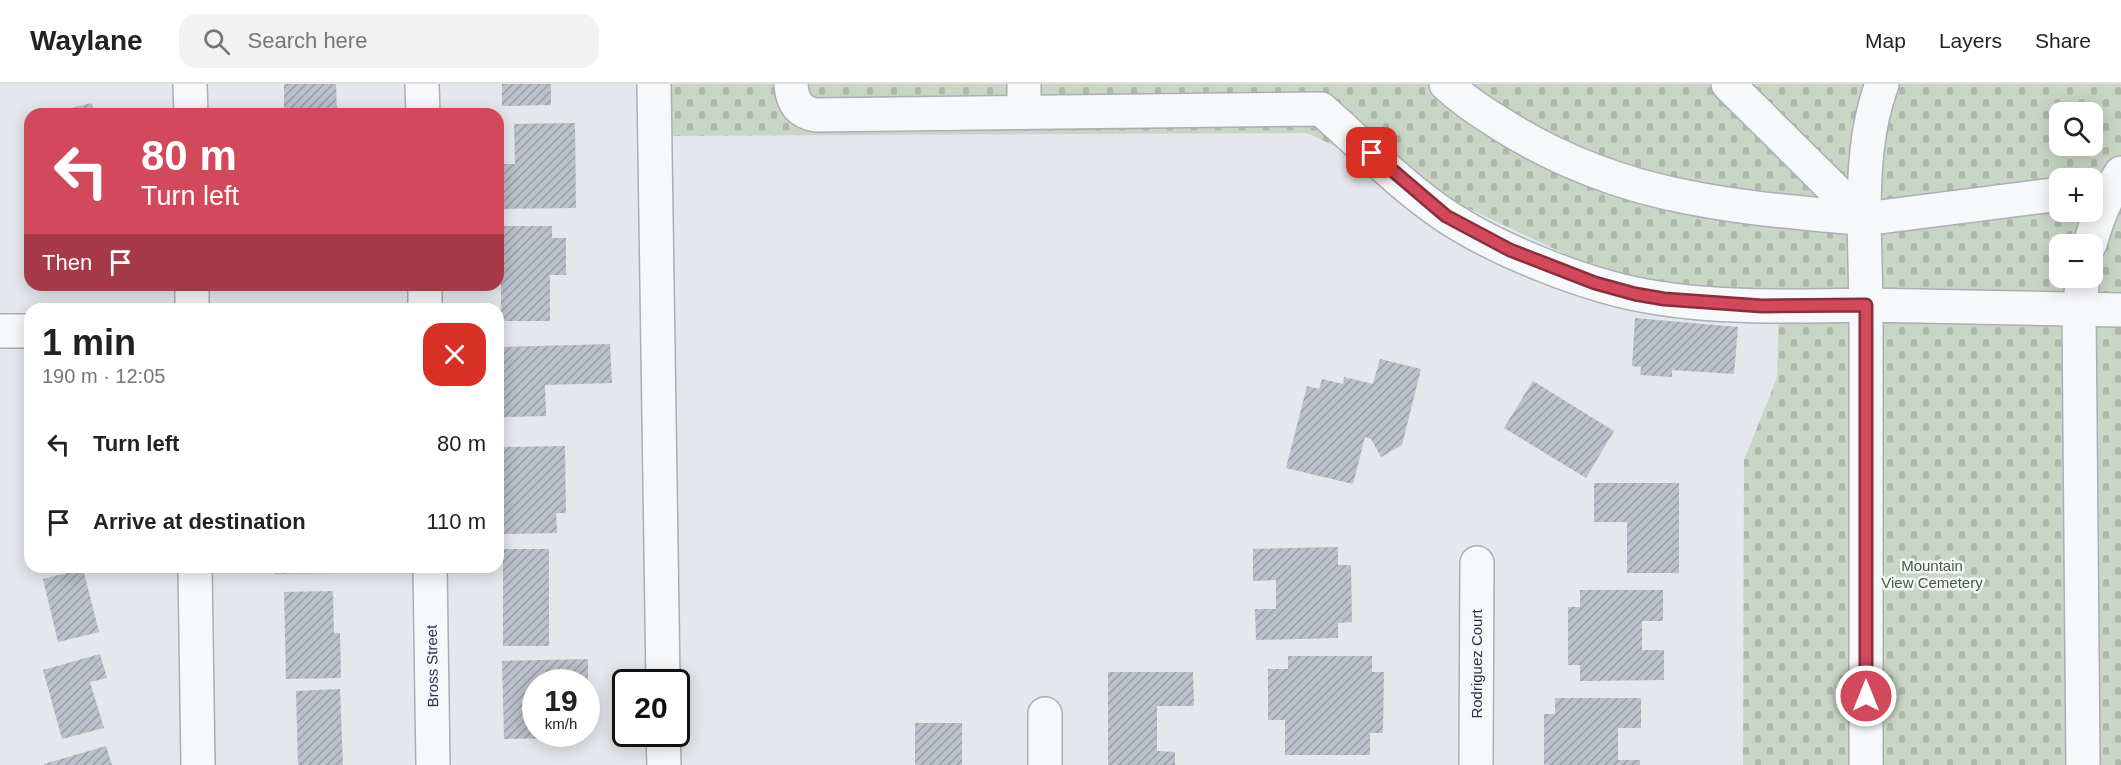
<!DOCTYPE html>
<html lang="en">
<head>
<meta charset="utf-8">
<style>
  body { margin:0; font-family:Arial,sans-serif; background:#f2f2f2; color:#222; height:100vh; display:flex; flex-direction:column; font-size:22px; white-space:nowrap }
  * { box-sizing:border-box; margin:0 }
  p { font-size:20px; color:#767676 }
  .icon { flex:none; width:33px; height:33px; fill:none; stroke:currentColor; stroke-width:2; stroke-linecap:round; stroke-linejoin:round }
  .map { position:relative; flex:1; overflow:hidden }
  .details { position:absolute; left:24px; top:219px; width:480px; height:270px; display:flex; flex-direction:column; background:#fff; border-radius:18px; box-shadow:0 3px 15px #0003 }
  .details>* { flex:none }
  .guide { position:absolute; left:24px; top:24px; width:480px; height:183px; border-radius:18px; box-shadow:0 3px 15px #0003; background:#d1495b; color:#fff; overflow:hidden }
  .controls { position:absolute; left:2049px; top:18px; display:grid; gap:12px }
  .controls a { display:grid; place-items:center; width:54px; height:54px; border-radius:12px; background:#fff; box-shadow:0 3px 15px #0003; font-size:30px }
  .speed { position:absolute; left:522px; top:585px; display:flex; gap:12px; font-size:30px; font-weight:700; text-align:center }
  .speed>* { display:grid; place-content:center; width:78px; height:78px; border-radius:50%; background:#fff; box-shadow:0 3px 15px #0003; line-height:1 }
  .speed small { font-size:15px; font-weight:400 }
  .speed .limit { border:3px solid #111; border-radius:9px; background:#fff; color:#111 }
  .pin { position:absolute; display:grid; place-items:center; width:51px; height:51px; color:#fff; margin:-26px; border-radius:12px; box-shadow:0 3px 9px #0006 }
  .me { position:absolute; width:66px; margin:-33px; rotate:0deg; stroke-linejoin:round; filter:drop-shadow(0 0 4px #0008) }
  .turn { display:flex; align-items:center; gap:21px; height:126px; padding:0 18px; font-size:27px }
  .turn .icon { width:78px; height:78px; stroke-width:2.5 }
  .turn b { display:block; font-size:42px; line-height:51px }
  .then { display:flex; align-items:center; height:57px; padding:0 18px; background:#0003; gap:12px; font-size:22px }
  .round { display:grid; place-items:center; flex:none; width:63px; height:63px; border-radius:18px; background:#f2f2f2 }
  .head { display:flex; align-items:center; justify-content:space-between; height:102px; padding:0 18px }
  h1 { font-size:36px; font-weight:700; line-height:45px }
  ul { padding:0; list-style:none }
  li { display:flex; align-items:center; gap:18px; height:78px; padding:0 18px }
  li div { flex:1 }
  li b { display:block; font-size:22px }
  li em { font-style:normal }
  header { display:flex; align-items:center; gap:36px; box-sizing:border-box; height:84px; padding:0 30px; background:#fff; border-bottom:2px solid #e0e0e0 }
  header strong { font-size:28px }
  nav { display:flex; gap:33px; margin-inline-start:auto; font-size:21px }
  .search { width:420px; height:54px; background:#f2f2f2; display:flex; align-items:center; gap:15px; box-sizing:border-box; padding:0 21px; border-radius:18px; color:#767676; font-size:22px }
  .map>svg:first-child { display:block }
  .cemetery { fill:url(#cemetery-stones); fill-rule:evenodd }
  .building { fill:url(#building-hatch) }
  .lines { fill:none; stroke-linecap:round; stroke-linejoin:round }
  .minor-casing { stroke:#a9aeb7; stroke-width:36 }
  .minor { stroke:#f7f8fa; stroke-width:33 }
  .route-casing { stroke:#882f3b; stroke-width:15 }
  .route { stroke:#d1495b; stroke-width:10 }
  .labels { text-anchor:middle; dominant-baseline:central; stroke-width:5; stroke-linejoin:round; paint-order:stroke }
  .park-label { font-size:15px; fill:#3f6138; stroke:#f4f6f9 }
  .street-label { font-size:15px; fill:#2b3445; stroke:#f4f6f9 }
</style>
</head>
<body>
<header>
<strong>Waylane</strong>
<div class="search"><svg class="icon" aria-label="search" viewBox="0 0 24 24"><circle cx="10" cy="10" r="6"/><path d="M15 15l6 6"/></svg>Search here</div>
<nav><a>Map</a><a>Layers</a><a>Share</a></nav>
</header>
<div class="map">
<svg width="2121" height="681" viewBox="0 0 2121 681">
  <defs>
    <pattern id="cemetery-stones" width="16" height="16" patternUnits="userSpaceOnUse" patternTransform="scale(1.5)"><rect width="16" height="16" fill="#c9d6c5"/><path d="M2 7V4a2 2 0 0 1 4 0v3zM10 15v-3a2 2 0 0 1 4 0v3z" fill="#adb8ab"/></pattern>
    <pattern id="building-hatch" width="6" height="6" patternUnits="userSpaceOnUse" patternTransform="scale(1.5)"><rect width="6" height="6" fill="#bbc0ca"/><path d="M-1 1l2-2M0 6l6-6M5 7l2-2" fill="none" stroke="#989da6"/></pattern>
  </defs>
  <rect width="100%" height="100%" fill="#e4e7ec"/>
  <path class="cemetery" d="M667 0H2121V681H1743L1744 376 1777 294 1779 214 1623 197 1307 49 667 52ZM2060 28H2092V62H2060ZM2060 94H2092V128H2060ZM2060 160H2092V194H2060Z"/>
  <g class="building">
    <polygon points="284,0 336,0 337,30 284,30"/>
    <polygon points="502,0 551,0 551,21 502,22"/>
    <polygon points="92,19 94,30 50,30 50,29"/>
    <polygon points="575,39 576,124 498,125 498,80 515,80 514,40"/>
    <polygon points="501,142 552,142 552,154 566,154 566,191 550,191 550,237 501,237"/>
    <polygon points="1635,234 1738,243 1734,290 1672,286 1672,293 1640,291 1641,283 1632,282"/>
    <polygon points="610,260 612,299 545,301 546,332 503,333 501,263"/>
    <polygon points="1380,275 1421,285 1402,361 1381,373 1371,355 1365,353 1353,400 1286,384 1307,302 1319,305 1322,295 1343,300 1344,293 1373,300"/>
    <polygon points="1533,297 1614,347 1586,394 1504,344"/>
    <polygon points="565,362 566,429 556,429 557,449 502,450 501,363"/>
    <polygon points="1594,399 1679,399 1679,489 1627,489 1627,438 1594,438"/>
    <polygon points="1338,463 1338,481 1351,481 1352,538 1338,539 1338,554 1256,556 1255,525 1276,525 1276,496 1253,497 1253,465"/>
    <rect x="503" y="465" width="46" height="97"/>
    <polygon points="275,483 337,483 337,489 275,490"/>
    <polygon points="83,485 99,548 58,558 43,495"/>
    <polygon points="1580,506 1663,506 1663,537 1642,537 1642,566 1664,566 1664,596 1580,597 1580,581 1568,581 1568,523 1580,523"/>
    <polygon points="333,507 334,549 340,549 341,594 286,595 284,508"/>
    <polygon points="100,570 107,594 90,598 104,644 62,655 43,586"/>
    <polygon points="1288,572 1372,572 1372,588 1384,588 1383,649 1370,649 1370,671 1285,671 1285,636 1268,636 1268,585 1288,585"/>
    <polygon points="588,575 588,598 536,598 536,650 554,650 554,654 504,655 502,577"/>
    <polygon points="1108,588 1193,588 1194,622 1157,622 1157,667 1175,668 1175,681 1108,681"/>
    <polygon points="340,605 343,681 298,681 296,607"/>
    <polygon points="1555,614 1641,614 1641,644 1618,644 1618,676 1640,676 1640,681 1544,681 1544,630 1555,630"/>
    <rect x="915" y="639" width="47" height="42"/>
    <polygon points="106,662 112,681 44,681 44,680"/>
  </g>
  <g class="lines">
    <g class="minor-casing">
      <g id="minor">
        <polyline points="190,0 191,30"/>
        <polyline points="422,0 423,30"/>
        <polyline points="654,0 663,598"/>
        <path d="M791 0C792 17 798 28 816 31L1321 25C1362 61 1401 102 1446 132 1499 167 1589 203 1652 213 1722 225 1796 222 1866 221L1864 135 2060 110"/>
        <path d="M1446 0C1463 16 1481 28 1501 40 1557 76 1623 101 1687 113 1746 125 1806 129 1864 135"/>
        <polyline points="1728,0 1864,135"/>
        <polyline points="1024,28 1024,0"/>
        <path d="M1864 135C1864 90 1866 43 1882 0"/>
        <path d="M2090 160C2097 135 2106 112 2121 89"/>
        <polyline points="192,201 192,225"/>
        <polyline points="425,201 425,225"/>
        <polyline points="0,247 30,247"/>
        <polyline points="195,483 198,681"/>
        <polyline points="430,483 433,681"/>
        <polyline points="1045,630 1045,681"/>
        <polyline points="663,650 664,681"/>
        <polyline points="1476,681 1477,479"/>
        <polyline points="1866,681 1866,221 2121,226"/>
        <polyline points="2083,681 2079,225 2083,194"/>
      </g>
    </g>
    <use href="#minor" class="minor"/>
  </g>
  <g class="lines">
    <g class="route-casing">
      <polyline id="route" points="1372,69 1446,132 1510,166 1595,199 1635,210 1664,215 1762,222 1866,221 1866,612"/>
    </g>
    <use href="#route" class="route"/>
  </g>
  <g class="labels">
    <g class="park-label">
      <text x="1932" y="481">Mountain<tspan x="1932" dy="17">View Cemetery</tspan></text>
    </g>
    <g class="street-label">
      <text transform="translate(1476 580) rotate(-90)">Rodriguez Court</text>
      <text transform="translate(432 582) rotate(-91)">Bross Street</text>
    </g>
  </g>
</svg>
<div class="controls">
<a><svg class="icon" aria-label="search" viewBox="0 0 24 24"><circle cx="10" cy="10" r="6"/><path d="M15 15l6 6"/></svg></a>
<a>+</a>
<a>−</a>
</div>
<div class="speed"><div>19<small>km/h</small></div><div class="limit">20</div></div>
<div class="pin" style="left:1372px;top:69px;background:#d93025"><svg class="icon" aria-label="arrive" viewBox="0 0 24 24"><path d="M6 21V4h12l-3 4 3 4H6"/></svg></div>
<svg class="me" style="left:1866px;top:612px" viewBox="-20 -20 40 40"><circle r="17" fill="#d1495b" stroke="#fff" stroke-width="3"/><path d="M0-11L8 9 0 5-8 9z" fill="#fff"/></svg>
<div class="guide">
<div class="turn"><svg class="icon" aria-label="left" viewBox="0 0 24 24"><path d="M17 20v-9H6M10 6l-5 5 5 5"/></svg><div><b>80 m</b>Turn left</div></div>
<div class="then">Then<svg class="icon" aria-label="arrive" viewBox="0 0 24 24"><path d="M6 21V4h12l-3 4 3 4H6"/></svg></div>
</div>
<section class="details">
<div class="head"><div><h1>1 min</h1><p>190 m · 12:05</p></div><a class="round" style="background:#d93025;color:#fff"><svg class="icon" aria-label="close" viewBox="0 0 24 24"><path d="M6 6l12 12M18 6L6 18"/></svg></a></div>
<ul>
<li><svg class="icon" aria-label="left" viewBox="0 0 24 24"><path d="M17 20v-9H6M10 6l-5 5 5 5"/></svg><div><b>Turn left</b></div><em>80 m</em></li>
<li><svg class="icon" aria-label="arrive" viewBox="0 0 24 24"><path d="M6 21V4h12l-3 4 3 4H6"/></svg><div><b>Arrive at destination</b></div><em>110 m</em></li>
</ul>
</section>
</div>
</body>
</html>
